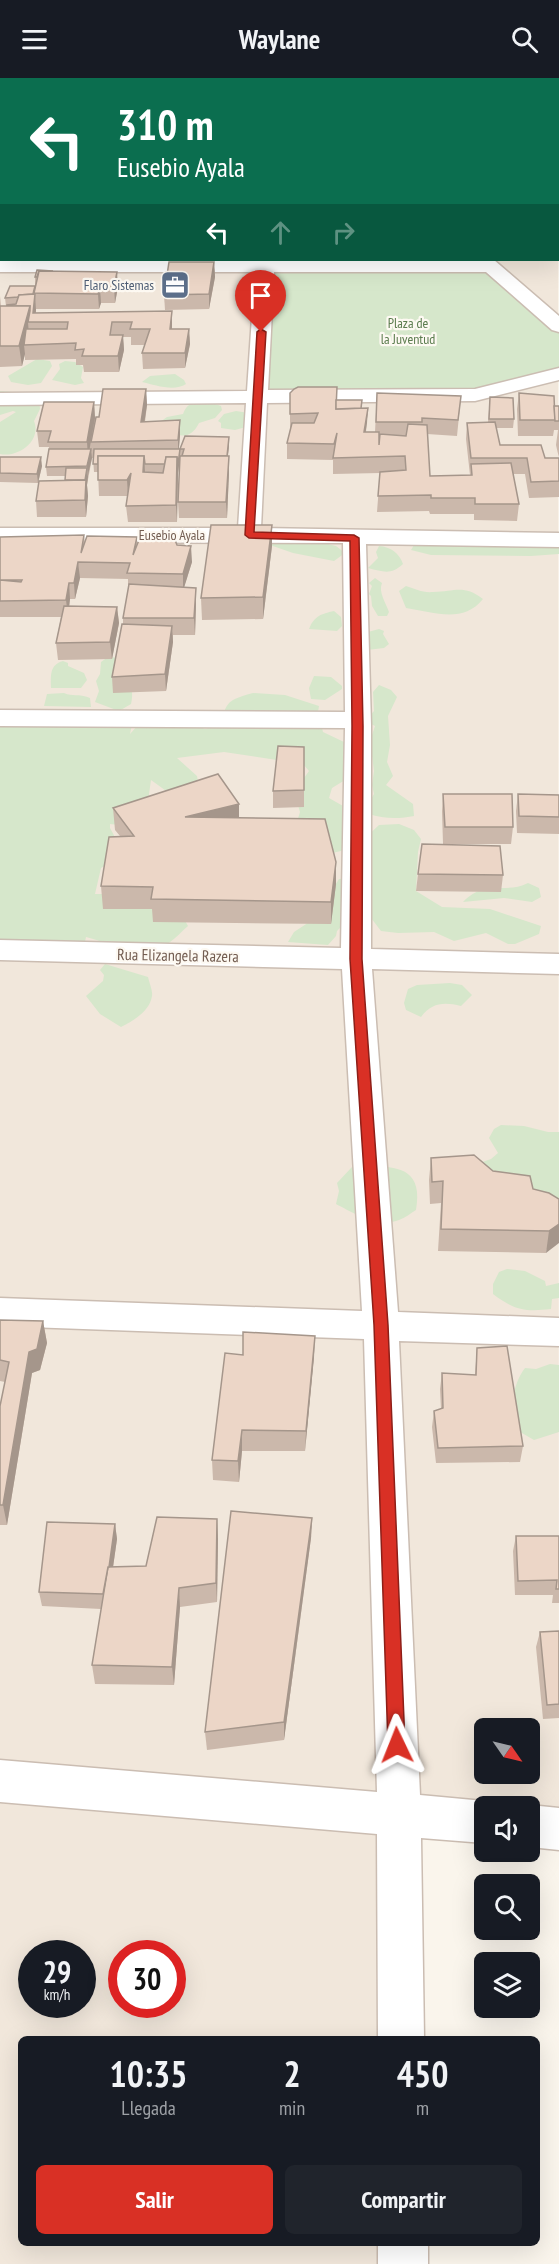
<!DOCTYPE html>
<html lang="es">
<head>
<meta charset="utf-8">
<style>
  body { margin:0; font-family:"PT Sans Narrow",sans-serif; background:#20242c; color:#f1f3f6; height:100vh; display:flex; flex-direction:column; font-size:22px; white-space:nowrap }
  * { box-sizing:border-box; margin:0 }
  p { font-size:20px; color:#9ea1a6 }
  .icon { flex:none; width:33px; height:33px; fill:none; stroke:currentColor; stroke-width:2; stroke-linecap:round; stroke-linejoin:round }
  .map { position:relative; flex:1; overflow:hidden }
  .drawer { position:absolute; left:18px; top:1958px; width:522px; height:210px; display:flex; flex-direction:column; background:#171b24; border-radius:9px; box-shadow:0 6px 24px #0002 }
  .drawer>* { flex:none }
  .hud { position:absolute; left:0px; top:0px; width:560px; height:183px; box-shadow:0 6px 24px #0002; background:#0b6e4f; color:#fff; overflow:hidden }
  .needle { width:39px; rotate:124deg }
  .buttons { position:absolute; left:474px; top:1640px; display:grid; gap:12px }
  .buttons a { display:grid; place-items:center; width:66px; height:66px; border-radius:9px; background:#171b24; box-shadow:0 6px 24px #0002; font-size:30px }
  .speed { position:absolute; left:18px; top:1862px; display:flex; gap:12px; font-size:30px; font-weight:700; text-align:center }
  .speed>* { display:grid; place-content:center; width:78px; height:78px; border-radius:50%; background:#171b24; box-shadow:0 6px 24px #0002; line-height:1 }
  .speed small { font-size:15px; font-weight:400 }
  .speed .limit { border:9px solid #d22; background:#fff; color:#111 }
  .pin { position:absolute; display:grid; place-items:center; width:51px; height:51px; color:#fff; margin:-62px -26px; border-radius:50% 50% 50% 0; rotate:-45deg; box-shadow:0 0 6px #0007 }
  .pin .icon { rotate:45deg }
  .me { position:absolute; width:66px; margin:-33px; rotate:358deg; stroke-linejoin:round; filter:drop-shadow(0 0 4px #0008) }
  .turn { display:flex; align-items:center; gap:21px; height:126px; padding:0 18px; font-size:27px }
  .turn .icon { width:78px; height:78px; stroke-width:2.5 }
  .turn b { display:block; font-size:42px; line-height:51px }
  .lanes { display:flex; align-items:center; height:57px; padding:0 18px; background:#0003; justify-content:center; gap:30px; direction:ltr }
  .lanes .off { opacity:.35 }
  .eta { display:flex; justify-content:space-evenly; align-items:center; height:102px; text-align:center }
  .eta b { font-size:36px; font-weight:700; line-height:42px }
  .button { display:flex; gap:12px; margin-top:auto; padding:12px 18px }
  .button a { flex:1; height:69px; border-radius:9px; background:#d93025; color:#fff; font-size:24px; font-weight:700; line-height:69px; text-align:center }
  .button a+a { background:#20242c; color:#f1f3f6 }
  header { display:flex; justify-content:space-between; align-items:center; height:78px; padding:0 18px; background:#171b24; font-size:27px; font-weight:700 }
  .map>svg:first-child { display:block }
  .residential { fill:#f1e7db; fill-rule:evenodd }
  .commercial { fill:#f9e8e1 }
  .green { fill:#d6e7cb }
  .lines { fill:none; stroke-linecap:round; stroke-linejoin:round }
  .minor-casing { stroke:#cbbdb2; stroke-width:3 }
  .minor { fill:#fff; fill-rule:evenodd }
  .wall { fill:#cbb8ab }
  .shaded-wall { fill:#a5968b }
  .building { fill:#ecd6c7; stroke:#a5968b; stroke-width:1.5 }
  .route { fill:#d93025; stroke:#8d1f18; stroke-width:1.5 }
  .labels { text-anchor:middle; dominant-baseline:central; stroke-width:4.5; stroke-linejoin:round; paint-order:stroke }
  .far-service-label { font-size:14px; fill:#4e5e75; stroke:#fdf9f2; text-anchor:end }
  .far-park-label { font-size:14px; fill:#5b7c4e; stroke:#fdf9f2 }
  .far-street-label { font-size:14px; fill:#735d51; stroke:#fdf9f2 }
  .street-label { font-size:16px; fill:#735d51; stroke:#fdf9f2 }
</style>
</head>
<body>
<header><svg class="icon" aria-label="menu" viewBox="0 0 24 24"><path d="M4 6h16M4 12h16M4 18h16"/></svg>Waylane<svg class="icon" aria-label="search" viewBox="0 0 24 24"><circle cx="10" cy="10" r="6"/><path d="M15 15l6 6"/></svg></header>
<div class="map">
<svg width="559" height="2186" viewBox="0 0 559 2186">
  <rect width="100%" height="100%" fill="#faf5ec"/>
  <path class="residential" d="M558 44 559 1751 530 1748V1728H484V1744L399 1737 401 1960H21V2164L403 2165V2186H0V167L1 166 2 182H558ZM484 1650H530V1695H484ZM32 1875H82V1926H32ZM122 1875H172V1926H122Z"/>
  <polygon class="commercial" points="5,0 516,0 518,2 3,2"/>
  <g class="green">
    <polygon points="265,188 491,188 559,248 559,297 475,317 257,319"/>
    <polygon points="37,281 50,283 52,288 41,305 28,307 11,304 8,298"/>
    <polygon points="65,283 75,284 83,289 81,300 84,305 75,307 52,302 60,291 59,286"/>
    <path d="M175 296 184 302 186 306C174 314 155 307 142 304L150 298Z"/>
    <path d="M0 313 25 315 39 322 40 331 34 343C42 363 18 380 0 376V344L16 334 13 333 0 337Z"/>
    <path d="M210 324 221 328 222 332 215 340 199 345C188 367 173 355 156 347L167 339 183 336C188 322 197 325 210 324Z"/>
    <polygon points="236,333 249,335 246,349 235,352 221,350 221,345 218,343 224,336"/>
    <polygon points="300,459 336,468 345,475 334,483 293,475 270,467 271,461"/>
    <polygon points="514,466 522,469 559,467 559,476 531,478 431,477 411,472 414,467"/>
    <path d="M379 468C391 469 399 475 403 486 391 497 384 494 368 490L378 480 376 474Z"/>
    <path d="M375 500 382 505C378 514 386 525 389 534L387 538H378L372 528 371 518 369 516 372 508 369 505Z"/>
    <path d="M406 508C415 511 423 515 433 514 455 514 463 506 483 521 463 546 434 534 406 530L399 513Z"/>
    <path d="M334 533 341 539 342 548 337 553 309 551C314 538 321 536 334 533Z"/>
    <polygon points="379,551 384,553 383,556 389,566 384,570 367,572 368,554"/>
    <path d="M108 579 123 580C124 598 136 608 131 626L119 633 95 624 99 613 96 603 100 596 101 584Z"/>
    <path d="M63 583 68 585V588L84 595 87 602 81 610H51C51 598 49 587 63 583Z"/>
    <polygon points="314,598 331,599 342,608 342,611 325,622 311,621 309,610"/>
    <path d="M379 607 391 612 397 619 388 638 390 667 387 684 393 698 386 707 413 726 414 738C400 741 383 741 369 736L370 723 374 716 372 707 374 693 370 663 375 648 369 645 368 640 374 633 373 614Z"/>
    <path d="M64 615C73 619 78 615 90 620L91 629 44 628 47 616Z"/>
    <path d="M253 615 285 617 319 628 318 634 323 654 344 664 353 683 350 699 332 710 329 720 357 736 345 772 328 776 296 747 300 734 294 714 309 693 303 686 224 674 177 680 197 698 200 714 169 715 151 702 147 730 129 748 110 746V750L116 761 110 785 101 790 95 816H105L119 825 137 831H155L182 837 188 848C182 853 176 860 170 864 147 878 110 866 86 859L83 874 0 872V640L133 641 130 656 138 647 188 643 205 651 215 649C232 625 220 624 253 615Z"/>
    <polygon points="399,746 414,752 421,761 418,774 416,813 442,829 490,831 541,848 539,856 515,866 508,866 486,855 454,863 434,854 398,855 381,853 368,836 372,818 372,807 365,791 362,763 379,747"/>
    <polygon points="353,800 361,828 337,853 336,858 328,867 288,864 294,854 323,835 329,817 339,801"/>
    <path d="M528 805 539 810 541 819 532 824 504 820 463 824C486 800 505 817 528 805Z"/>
    <path d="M105 886 148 899C149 904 153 913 152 918 150 933 133 943 121 949L100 936 86 918 103 903 104 897 100 892Z"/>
    <path d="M450 905 462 907 472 917 461 928C445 924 432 924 421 939L406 932 404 925 408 911 417 907Z"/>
    <polygon points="501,1047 524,1048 548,1054 559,1054 559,1141 462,1091 491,1081 498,1075 489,1060 494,1051"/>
    <path d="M352 1089C387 1088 425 1083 416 1132 411 1135 405 1140 399 1142 379 1150 353 1135 336 1126L339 1113 337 1105Z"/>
    <path d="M507 1191 525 1193 545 1203 546 1208 559 1205V1220L552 1221 551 1231C525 1234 514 1232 493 1216V1206L499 1194Z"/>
    <path d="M550 1286 559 1287V1354L534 1362 515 1351C510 1331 512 1307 525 1290L536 1291Z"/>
  </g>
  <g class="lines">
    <g class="minor-casing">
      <g id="minor">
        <polygon points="0,0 13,0 2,2 2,6"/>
        <rect x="70" y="0" width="16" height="2"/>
        <polygon points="289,0 306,0 307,2 290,2"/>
        <rect x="558" y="25" width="1" height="11"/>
        <rect x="558" y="68" width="1" height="10"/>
        <rect x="558" y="97" width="1" height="10"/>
        <polygon points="0,182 494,182 559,238 559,254 552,252 486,194 274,194 268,312 475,311 559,290 559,302 475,323 267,325 261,450 559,455 559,469 366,466 371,647 371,871 559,876 559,896 372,891 398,1234 559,1240 559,1268 399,1263 420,1717 484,1723 497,1728 484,1728 484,1765 421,1760 424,1960 378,1960 377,1756 0,1724 0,1682 377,1714 364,1261 0,1248 0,1220 362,1233 342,891 0,882 0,862 341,870 345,650 0,648 0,632 345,634 343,465 0,464 0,450 238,450 246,325 0,327 0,315 247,313 255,194 0,194"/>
        <polygon points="530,1727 559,1730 559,1772 530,1769 530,1728 526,1728"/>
        <rect x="378" y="2164" width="50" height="22"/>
      </g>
    </g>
    <use href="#minor" class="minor"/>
  </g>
  <g class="wall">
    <polygon points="354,0 377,0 376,2 354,2"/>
    <polygon points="416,0 528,0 530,2 418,2"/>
    <polygon points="559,107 559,145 558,144 558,108"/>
    <polygon points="214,184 215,199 209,231 165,232 164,217"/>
    <polygon points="53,193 118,209 115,225 101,225 99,231 36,231 36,235 172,233 172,251 189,251 190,266 185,290 143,291 142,275 145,267 131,267 131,259 123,259 124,272 119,294 84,294 83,287 76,287 76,281 25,282 25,276 22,288 0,289 0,218 1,228 6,228 5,220 35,209 35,199"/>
    <polygon points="146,311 147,327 145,344 180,342 180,358 179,371 229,367 228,378 229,394 227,440 179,440 178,424 180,381 178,395 177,444 128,444 126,428 128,418 99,418 98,394 94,394 93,380 92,380 87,407 88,418 86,439 37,439 36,423 65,402 65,398 47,398 46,389 49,369 39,369 37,353 94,324 95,340 99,339"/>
    <polygon points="290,315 336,322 362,322 362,330 368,330 366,354 375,354 377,315 461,318 457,358 427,356 430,398 470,397 466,361 467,345 488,344 490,319 514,341 513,350 496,350 500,367 545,380 559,380 556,367 558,352 554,352 553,358 518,358 517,331 519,315 554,328 559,328 559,419 529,420 525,396 513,396 519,426 517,443 474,442 474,436 430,436 429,433 377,434 380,395 333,396 333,382 287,381 287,365 290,352"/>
    <polygon points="0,379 42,388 38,405 0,404"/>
    <polygon points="272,447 272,468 263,541 202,542 201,520"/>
    <polygon points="84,457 85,465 137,459 137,466 177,467 192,484 184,509 196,510 196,526 195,557 173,557 173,564 166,613 113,615 112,599 123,546 123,540 128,512 128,501 80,500 75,521 70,521 69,528 117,529 119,545 112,581 58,582 56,565 61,539 0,539 0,459"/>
    <polygon points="304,712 304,729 273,730 273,713"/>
    <polygon points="443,716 513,749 511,766 443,766 442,733"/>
    <polygon points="518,716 559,717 559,756 517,755 516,733"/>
    <polygon points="113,730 239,739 336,806 331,846 153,844 152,831 103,831 101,808 120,758 115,752"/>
    <polygon points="418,796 503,797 501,814 416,813"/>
    <polygon points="431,1080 493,1093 533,1111 559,1121 546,1175 438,1173 441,1125 430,1126 429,1102"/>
    <polygon points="0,1242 43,1243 47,1265 40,1292 32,1295 7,1447 0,1447 0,1328 5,1304 0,1303"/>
    <polygon points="477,1270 523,1368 520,1384 436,1385 432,1349 434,1333 441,1331 440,1311 442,1295 475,1297"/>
    <polygon points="243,1277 314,1279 305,1373 242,1373 239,1404 213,1402 212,1382"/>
    <polygon points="312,1440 311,1460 284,1662 207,1672 205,1654"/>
    <polygon points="217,1441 218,1461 217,1524 180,1529 174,1607 95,1606 92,1587 101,1531 42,1528 39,1514 115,1446 117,1461 113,1489 146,1488"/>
    <polygon points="516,1458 559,1458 559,1525 552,1525 553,1517 515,1517 513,1473"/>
    <polygon points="559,1553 559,1640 543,1641 536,1569 540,1554"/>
  </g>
  <g class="shaded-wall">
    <rect x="266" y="0" width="16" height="2"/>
    <polygon points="214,184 215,199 209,231 209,216"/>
    <polygon points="117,194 118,209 115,225 114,209"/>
    <polygon points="100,210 101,225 99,231 98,216"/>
    <polygon points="35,216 36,232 35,244 33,235"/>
    <polygon points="30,228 31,244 28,244 29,258 24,267 25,276 22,288 19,268"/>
    <polygon points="172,233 172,249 170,266 170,251"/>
    <polygon points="189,251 190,266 185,290 185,275"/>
    <polygon points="123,257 124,272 119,294 118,278"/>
    <polygon points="146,311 147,327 142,360 141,344"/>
    <polygon points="94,324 95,340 88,380 87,364"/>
    <polygon points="368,330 367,345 363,370 364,354"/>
    <polygon points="180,342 180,358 178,378 178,362"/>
    <polygon points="229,359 229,367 226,394 226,385"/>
    <polygon points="91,371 92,380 88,397 87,388"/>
    <polygon points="180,371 180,380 178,395 177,444 176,427 177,379"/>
    <polygon points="144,378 145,394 143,394"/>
    <polygon points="229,378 229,394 227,440 226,424"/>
    <polygon points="41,379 42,388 38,405 37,396"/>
    <polygon points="87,390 88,399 87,407 88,418 86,439 84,409"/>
    <polygon points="131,395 128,418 127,402"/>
    <polygon points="272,447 272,468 263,541 263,519"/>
    <polygon points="191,468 192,484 183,513 183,496"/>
    <polygon points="78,484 80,500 75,521 74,505"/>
    <polygon points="69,505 70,521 68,538 66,522"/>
    <polygon points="196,510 196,526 195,557 194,540"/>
    <polygon points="117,529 119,545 112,581 110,564"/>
    <polygon points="172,548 173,564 166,613 165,596"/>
    <polygon points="239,726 239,749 185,739"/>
    <polygon points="336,784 336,806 331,846 331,824"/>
    <polygon points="559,1146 559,1165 546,1175 549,1153"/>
    <polygon points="43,1243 47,1265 40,1292 32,1295 7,1447 3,1427 29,1274"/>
    <polygon points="315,1258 314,1279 305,1373 306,1353"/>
    <polygon points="242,1352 242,1373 239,1404 238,1383"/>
    <polygon points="312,1440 311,1460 284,1662 284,1644"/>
    <polygon points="217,1441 218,1461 217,1524 216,1505"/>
    <polygon points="115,1446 117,1461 107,1531 105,1516"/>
    <polygon points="179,1510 180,1529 174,1607 172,1589"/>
  </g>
  <g class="building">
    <polygon points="443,0 528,0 530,2 445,2"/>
    <polygon points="559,107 559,121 558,120 558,108"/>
    <polygon points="169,184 214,184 209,216 164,217"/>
    <polygon points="37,192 53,193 39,193 37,199 35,199"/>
    <polygon points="39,193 117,194 114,209 100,210 98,216 34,215"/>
    <polygon points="10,208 35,208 33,216 19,217 18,219 5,220"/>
    <polygon points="35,216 33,235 172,233 170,251 189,251 185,275 142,275 150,251 130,251 132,244 112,244 110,257 123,257 118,278 82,278 84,271 75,272 76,265 24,267 26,251 67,251 68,244 28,244 30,233 30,228 7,228 7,227 16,226 19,217"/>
    <polygon points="0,228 30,228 19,268 0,268"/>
    <polygon points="298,309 337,309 336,331 368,330 364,354 379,354 379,367 380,356 406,358 408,346 427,347 430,398 472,397 471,386 511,385 519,426 475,426 475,420 431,420 431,417 378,418 380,394 406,392 405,378 333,380 337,355 334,366 287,365 292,345 314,345 318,335 290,336 290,315 294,311"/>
    <polygon points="103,311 146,311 141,344 180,342 178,362 91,364 96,339 99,339"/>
    <polygon points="377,315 461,318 458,342 422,340 422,344 376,344"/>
    <polygon points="519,315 554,318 555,342 520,342"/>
    <polygon points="490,319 513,320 514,341 489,341"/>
    <polygon points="336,322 362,322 361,330 336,331"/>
    <polygon points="44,324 94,324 87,364 48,364 51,353 37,353"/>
    <polygon points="554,328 559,328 559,343 555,343"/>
    <polygon points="495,344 500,367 541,367 545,380 559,380 559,403 531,404 527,380 471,380 467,345"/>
    <polygon points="185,358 229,359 227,378 182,378 184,371 180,371"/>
    <polygon points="49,371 91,371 87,388 46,389"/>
    <polygon points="94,371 180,371 178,386 177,379 166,379 165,386 145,386 144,378 98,378 98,386 93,386"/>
    <polygon points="98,378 144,378 143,394 163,395 166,379 177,379 176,427 126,428 131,395 127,402 98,402"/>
    <polygon points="180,378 229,378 226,424 178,424"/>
    <polygon points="0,379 41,379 37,396 0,395"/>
    <polygon points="66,390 87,390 85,402 65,402"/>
    <polygon points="86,402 85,422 36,423 39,403"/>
    <polygon points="211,447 272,447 263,519 201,520"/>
    <polygon points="84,457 81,475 87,458 137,459 133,477 139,462 175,462 177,467 191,468 183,496 127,495 130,485 78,484 74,505 69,505 66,522 0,523 0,502 21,504 22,502 0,502 0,459"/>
    <polygon points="129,506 196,510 194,540 123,540"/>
    <polygon points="64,528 117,529 110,564 56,565"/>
    <polygon points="122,546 172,548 165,596 112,599"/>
    <polygon points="278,668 304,669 304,712 273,713"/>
    <polygon points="218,696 239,726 185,739 325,741 336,784 331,824 151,821 153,809 101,808 109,759 134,758 113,730"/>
    <polygon points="443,716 512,716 513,749 445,749"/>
    <polygon points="518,716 559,717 559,739 519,738"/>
    <polygon points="422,766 500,768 503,797 418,796"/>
    <polygon points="474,1077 493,1093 530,1098 533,1111 549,1115 559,1121 559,1146 549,1153 441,1151 443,1103 432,1104 431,1080"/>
    <polygon points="0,1242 43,1243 37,1271 29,1274 3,1427 0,1427 0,1328 9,1284 0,1282"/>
    <polygon points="243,1254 315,1258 306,1353 242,1352 238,1383 212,1382 225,1275 243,1277"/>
    <polygon points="507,1268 523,1368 438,1370 434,1333 443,1330 442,1295 476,1297 477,1270"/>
    <polygon points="231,1433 312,1440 284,1644 205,1654"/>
    <polygon points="157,1439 217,1441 216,1505 179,1510 172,1589 92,1587 108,1489 146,1488"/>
    <polygon points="47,1444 115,1446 109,1489 108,1489 103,1516 39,1514"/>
    <polygon points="516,1458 559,1458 559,1511 556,1511 557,1502 518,1503"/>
    <polygon points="559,1553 559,1626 547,1627 540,1554"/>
  </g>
  <polygon class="route" points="261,251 266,254 254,454 354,457 359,460 363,648 362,881 388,1247 405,1667 403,1673 397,1675 390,1673 388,1667 374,1247 350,881 352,648 350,463 249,460 245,457 257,254"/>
  <defs>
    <g id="office-square" transform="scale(1.5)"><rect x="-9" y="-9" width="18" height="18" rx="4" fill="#5c6f8a" stroke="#fdf9f2"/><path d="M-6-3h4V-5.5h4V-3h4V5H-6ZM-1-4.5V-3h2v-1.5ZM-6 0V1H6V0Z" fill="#fff"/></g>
  </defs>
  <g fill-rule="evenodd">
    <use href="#office-square" x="175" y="207"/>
  </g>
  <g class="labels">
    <g class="far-service-label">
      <text x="154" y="207">Flaro Sistemas</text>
    </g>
    <g class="far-park-label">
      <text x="408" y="245">Plaza de<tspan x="408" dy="16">la Juventud</tspan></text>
    </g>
    <g class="far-street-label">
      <text x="172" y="457">Eusebio Ayala</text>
    </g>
    <g class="street-label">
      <text transform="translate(178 877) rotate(1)">Rua Elizangela Razera</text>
    </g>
  </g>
</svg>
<div class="buttons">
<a><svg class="needle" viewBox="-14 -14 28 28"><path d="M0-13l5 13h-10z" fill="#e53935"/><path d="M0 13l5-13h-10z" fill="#9ea1a6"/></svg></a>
<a><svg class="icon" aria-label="sound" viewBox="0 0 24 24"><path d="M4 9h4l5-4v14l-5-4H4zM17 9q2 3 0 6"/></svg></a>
<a><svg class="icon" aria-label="search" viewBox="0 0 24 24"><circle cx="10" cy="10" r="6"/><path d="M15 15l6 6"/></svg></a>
<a><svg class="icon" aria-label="layers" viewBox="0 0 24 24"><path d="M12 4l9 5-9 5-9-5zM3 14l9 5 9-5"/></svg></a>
</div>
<div class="speed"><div>29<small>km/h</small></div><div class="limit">30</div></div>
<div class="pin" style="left:261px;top:254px;background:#d93025"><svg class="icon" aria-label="arrive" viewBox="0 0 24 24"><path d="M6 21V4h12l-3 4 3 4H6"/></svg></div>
<svg class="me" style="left:397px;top:1667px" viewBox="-20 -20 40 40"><path d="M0-17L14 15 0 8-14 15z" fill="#d93025" stroke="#fff" stroke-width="4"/></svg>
<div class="hud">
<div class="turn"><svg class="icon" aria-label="left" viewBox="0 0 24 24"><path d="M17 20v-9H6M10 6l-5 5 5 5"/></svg><div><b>310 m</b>Eusebio Ayala</div></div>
<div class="lanes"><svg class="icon" aria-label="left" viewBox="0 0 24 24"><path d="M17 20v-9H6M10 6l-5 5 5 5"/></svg><svg class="icon off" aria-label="ahead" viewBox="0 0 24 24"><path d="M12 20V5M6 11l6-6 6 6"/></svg><svg class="icon off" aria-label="right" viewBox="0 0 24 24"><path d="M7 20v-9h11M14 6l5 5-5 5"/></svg></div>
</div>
<section class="drawer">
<div class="eta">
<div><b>10:35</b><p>Llegada</p></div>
<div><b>2</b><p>min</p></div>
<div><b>450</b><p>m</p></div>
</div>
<div class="button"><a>Salir</a><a>Compartir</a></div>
</section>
</div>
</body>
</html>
